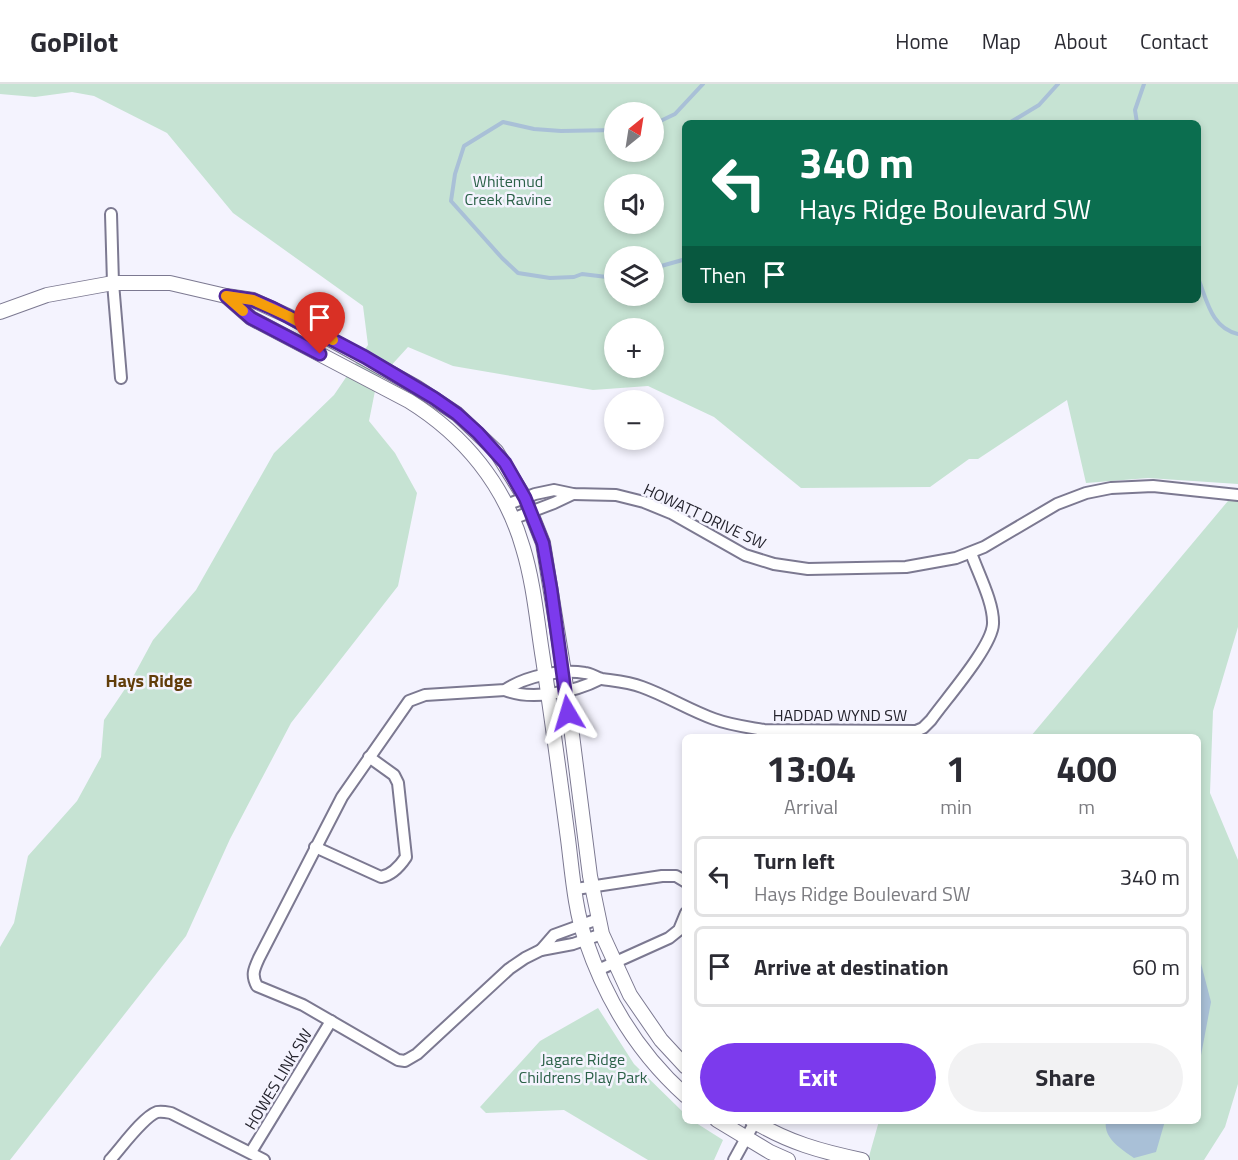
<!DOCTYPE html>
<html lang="en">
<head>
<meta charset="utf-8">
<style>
  body { margin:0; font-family:"Titillium Web",sans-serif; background:#f2f2f3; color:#2b2b33; height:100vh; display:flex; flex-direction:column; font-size:22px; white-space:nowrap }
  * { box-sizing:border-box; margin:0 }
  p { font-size:20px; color:#7c7c81 }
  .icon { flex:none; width:33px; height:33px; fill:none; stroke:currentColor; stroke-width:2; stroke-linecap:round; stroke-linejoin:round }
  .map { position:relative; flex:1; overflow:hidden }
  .side { position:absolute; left:682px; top:650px; width:519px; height:390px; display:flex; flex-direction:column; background:#fff; border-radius:9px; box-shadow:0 3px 9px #0003 }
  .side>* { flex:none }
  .hud { position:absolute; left:682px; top:36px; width:519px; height:183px; border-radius:9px; box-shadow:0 3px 9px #0003; background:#0b6e4f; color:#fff; overflow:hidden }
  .needle { width:39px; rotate:30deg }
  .buttons { position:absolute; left:604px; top:18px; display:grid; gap:12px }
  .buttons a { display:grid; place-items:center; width:60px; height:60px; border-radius:50%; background:#fff; box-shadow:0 3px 9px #0003; font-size:30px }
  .pin { position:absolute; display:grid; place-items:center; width:51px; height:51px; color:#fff; margin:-62px -26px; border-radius:50% 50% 50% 0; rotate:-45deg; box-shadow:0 0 6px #0007 }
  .pin .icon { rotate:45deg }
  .me { position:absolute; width:66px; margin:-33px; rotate:353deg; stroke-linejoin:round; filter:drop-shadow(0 0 4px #0008) }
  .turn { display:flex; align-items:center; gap:21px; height:126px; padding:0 18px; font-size:27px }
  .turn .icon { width:78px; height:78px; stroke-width:2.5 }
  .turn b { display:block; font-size:42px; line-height:51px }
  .then { display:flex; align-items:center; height:57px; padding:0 18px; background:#0003; gap:12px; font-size:22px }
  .eta { display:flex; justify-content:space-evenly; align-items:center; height:102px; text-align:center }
  .eta b { font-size:36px; font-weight:700; line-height:42px }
  .cta { display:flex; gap:12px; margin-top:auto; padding:12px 18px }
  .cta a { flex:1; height:69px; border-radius:36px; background:#7c3aed; color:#fff; font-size:24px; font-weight:700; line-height:69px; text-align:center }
  .cta a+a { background:#f2f2f3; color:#2b2b33 }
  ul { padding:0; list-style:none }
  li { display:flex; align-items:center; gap:18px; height:81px; margin:0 12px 9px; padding:0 6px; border:3px solid #e1e1e2; border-radius:9px }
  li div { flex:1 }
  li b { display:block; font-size:22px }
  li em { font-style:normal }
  header { display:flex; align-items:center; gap:36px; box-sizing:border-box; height:84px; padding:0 30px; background:#fff; border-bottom:2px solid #e1e1e2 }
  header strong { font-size:28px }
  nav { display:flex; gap:33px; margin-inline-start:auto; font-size:21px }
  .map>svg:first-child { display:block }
  .green { fill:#c6e3d3; fill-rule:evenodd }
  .water { fill:#a9c0d7 }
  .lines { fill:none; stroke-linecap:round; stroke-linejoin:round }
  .stream { stroke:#a9c0d7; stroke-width:4 }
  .minor-casing { stroke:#7c7991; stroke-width:14 }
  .tertiary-casing { stroke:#7c7991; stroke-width:16 }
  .minor { stroke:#fff; stroke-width:10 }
  .tertiary { stroke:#fff; stroke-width:14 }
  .route-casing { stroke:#51269a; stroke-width:15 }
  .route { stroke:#7c3aed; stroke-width:10 }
  .slow { stroke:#f59e0b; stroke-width:10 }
  .labels { text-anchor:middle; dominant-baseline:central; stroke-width:5; stroke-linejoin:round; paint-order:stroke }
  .park-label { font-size:16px; fill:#2b6148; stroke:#f4f3fe }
  .street-label { font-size:16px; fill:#25242e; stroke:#f4f3fe }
  .neighbourhood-label { font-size:18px; font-weight:bold; fill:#613d09; stroke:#f4f3fe }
</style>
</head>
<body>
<header>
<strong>GoPilot</strong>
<nav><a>Home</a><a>Map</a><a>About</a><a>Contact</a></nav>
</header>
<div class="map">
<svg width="1238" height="1076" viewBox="0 0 1238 1076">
  <rect width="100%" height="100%" fill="#f4f3fe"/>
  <g class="green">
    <path d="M0 0H1238V400L1148 394 1086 399 1067 316 978 375H969L930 403 801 404 714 333 648 302 593 306 453 282 408 263 377 297 369 337 395 369 417 409 398 502 291 639 230 755 186 852 10 1076H0V863L14 839 28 772 77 717 101 673 104 636 133 593 153 556 196 506 274 369 334 311 368 261 363 222 233 129 167 49 94 12 72 8 35 13 0 10ZM615 28H654V68H615ZM686 39H1198V216H686ZM615 100H654V140H615ZM615 172H654V212H615ZM615 244H654V284H615Z"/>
    <polygon points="1238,405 1238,543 1213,627 1210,709 1238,776 1238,1000 1225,1043 1204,1076 868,1076 879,1037 1198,1036 1198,652 1031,652"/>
    <polygon points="598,924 634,980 685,1030 686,1036 693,1037 723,1056 714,1076 648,1076 564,1026 486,1029 480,1023 540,957"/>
  </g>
  <g class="water">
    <polygon points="1198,868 1211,918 1199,982 1198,982"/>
    <path d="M1106 1037H1165L1156 1068 1134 1074C1121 1065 1103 1054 1106 1037Z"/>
  </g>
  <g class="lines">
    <g class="stream">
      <polyline points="1009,39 1039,21 1058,0"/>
      <polyline points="1137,39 1135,26 1144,0"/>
      <polyline points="654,40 675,30 703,0"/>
      <polyline points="615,46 561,47 534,45 503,38 464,62 455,90 451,117 502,174 518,189 550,194 574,193 582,190 615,194"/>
      <polyline points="654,184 686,175"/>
      <path d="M1198 194C1207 216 1211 244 1238 250"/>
    </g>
    <g class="minor-casing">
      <g id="minor">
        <polyline points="111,130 113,199 121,294"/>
        <polyline points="506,421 535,410 554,406 573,410 616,411 644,418 671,429 745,471 774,480 808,485 906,483 956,474 984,463 1057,420 1086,409 1111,404 1153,402 1238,411"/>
        <polyline points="512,435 554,419 573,410"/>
        <path d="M505 606C532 617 575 608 600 595"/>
        <path d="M315 763 381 793C392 791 400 782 406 773L398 699 394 691 369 673"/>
        <polyline points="576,805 662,792 676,792 686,798"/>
        <polyline points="598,835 554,851 541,866 573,860 602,850"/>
        <path d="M541 866 525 874 509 885 417 970 405 977 398 976 303 921 257 902C251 891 254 885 259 874L342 713 409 617 425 611 505 606C526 592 560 585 585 589 591 589 596 594 602 595 616 597 629 598 642 603 667 612 689 626 714 635 730 641 747 643 764 646L916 647 923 644 931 636C945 616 992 563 993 540 994 519 978 489 971 469"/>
        <polyline points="598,886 669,854 679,846 686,829"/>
        <polyline points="251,1068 331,937"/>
        <path d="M110 1076C121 1064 143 1033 157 1028 162 1027 166 1028 171 1029L264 1076"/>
        <polyline points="734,1076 756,1036"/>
      </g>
    </g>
    <g class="tertiary-casing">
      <g id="tertiary">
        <path d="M226 212 251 234 409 317C464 351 505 401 523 464 534 500 537 538 543 575 552 635 560 695 568 755 572 786 575 828 586 857 606 916 639 970 686 1012"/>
        <polyline points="0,228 47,211 113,199 170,199 226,212 253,216 288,232 416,303 457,330 496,367 525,414 543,459 564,588 590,792 602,850 630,911 661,956 686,983"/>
        <polyline points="717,1036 770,1068 788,1076"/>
        <path d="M752 1036C786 1058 823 1068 862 1076"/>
      </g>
    </g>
    <use href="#minor" class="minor"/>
    <use href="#tertiary" class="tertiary"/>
  </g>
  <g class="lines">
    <g class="route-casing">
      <polyline id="route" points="320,270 251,234 226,212 253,216 272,224 365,273 434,314 457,330 478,349 505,379 525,414 543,459 551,505 568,629"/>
    </g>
    <use href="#route" class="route"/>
    <polyline class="slow" points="243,227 226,212 253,216 288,232 333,256"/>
  </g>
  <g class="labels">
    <g class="park-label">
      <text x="508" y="97">Whitemud<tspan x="508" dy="18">Creek Ravine</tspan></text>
      <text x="583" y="975">Jagare Ridge<tspan x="583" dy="18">Childrens Play Park</tspan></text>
    </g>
    <g class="street-label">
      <text transform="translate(705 432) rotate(25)">HOWATT DRIVE SW</text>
      <text x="840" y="631">HADDAD WYND SW</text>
      <text transform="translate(278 995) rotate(-59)">HOWES LINK SW</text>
    </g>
    <g class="neighbourhood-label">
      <text x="149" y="596">Hays Ridge</text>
    </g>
  </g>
</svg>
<div class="buttons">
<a><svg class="needle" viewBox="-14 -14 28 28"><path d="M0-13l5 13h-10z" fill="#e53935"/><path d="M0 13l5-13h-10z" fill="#7c7c81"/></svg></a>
<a><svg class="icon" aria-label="sound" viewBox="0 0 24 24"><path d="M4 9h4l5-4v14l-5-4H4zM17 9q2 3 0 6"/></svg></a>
<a><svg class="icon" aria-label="layers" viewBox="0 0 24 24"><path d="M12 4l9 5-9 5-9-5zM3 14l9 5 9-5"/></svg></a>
<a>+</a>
<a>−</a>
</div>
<div class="pin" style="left:320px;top:270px;background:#d93025"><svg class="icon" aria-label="arrive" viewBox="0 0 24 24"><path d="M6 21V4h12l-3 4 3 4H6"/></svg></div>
<svg class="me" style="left:568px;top:629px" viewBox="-20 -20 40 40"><path d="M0-17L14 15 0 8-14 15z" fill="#7c3aed" stroke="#fff" stroke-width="4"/></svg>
<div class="hud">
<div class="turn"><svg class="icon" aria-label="left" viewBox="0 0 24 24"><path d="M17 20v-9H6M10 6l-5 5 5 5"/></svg><div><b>340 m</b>Hays Ridge Boulevard SW</div></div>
<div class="then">Then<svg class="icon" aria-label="arrive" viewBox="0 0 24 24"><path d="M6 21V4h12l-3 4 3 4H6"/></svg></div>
</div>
<section class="side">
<div class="eta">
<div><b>13:04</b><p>Arrival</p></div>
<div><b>1</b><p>min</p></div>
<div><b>400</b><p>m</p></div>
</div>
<ul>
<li><svg class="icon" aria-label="left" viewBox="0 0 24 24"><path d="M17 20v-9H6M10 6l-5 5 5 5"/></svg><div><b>Turn left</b><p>Hays Ridge Boulevard SW</p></div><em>340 m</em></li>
<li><svg class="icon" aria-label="arrive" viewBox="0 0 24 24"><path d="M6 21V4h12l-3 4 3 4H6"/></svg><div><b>Arrive at destination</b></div><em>60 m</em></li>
</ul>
<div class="cta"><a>Exit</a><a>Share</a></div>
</section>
</div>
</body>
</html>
